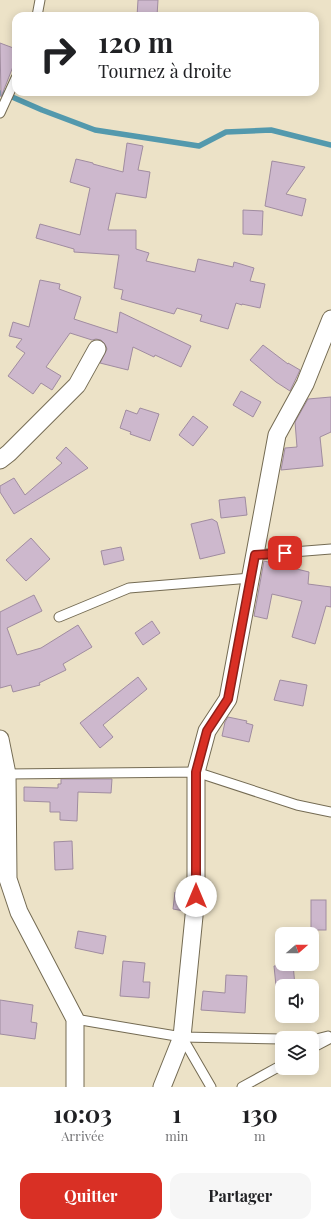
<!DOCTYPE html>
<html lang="fr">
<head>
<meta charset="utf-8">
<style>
  body { margin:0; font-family:"Playfair Display",serif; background:#f6f6f6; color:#202124; height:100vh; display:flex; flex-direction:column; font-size:15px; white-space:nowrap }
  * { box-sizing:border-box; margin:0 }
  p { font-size:13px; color:#757577 }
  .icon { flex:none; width:22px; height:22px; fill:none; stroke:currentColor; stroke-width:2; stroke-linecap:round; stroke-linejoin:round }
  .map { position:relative; height:1087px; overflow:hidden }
  .side { display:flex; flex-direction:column; background:#fff; flex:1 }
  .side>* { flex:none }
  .hud { position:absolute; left:12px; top:12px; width:307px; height:84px; border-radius:12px; box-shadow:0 2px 10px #0003; background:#fff; color:#202124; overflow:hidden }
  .needle { width:26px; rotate:70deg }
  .tools { position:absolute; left:275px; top:927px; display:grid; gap:8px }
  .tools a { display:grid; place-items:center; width:44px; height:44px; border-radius:8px; background:#fff; box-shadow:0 2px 10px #0003; font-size:20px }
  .pin { position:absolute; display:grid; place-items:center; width:34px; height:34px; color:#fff; margin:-17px; border-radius:8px; box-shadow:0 2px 6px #0006 }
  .me { position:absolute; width:44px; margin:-22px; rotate:0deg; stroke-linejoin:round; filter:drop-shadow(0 0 3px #0008) }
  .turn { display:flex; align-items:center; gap:14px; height:84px; padding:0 20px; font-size:18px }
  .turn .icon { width:52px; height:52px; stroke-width:2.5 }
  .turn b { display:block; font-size:28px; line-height:34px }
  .eta { display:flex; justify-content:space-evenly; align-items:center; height:68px; text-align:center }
  .eta b { font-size:24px; font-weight:700; line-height:28px }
  .action { display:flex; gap:8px; margin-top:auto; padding:8px 20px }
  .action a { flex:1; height:46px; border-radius:12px; background:#d93025; color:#fff; font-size:16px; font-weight:700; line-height:46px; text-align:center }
  .action a+a { background:#f6f6f6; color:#202124 }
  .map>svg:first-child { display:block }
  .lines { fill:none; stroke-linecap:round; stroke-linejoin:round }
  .stream { stroke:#5399ad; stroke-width:5.5 }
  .building { fill:#cdb8cd; stroke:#a08ca0 }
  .lane-casing { stroke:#746b53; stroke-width:11 }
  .street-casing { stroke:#746b53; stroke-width:19 }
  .lane { stroke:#fff; stroke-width:9 }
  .street { stroke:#fff; stroke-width:17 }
  .route-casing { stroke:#8d1f18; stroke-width:10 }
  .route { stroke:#d93025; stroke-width:7 }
</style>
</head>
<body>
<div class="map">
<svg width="331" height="1087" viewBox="0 0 331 1087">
  <rect width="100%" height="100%" fill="#ece2c7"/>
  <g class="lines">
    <polyline class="stream" points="0,93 3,93 42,110 95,130 199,146 226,132 271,130 331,145"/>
  </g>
  <g class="building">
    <polygon points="138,0 158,0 157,16 137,16"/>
    <polygon points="0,43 16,49 16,59 1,97"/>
    <polygon points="127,143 143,146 138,170 150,172 146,198 116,193 108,230 136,230 136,249 149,253 146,261 195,272 198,259 233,267 234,262 254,268 250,281 265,284 260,308 242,304 242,305 236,303 228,329 200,321 202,315 177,308 174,314 121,299 123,290 114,288 119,255 74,252 74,249 36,238 40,224 80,235 90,188 70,182 76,159 93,163 93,164 123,172"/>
    <polygon points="272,161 305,167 286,194 306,199 302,216 265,206"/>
    <polygon points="243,210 263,211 262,235 243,234"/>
    <polygon points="40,280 60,284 59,289 81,297 74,319 117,333 120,312 191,346 181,367 155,355 154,357 133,347 128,370 100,363 107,349 105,344 101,340 96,339 92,340 70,333 46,367 61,376 52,390 41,383 33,394 8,376 25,353 16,347 22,339 9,336 13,322 29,327"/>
    <polygon points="263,345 288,364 288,363 300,370 290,391 276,382 250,360"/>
    <polygon points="241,391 261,402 253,417 233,405"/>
    <polygon points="331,397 331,432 320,437 323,466 281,470 285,448 297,447 295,422 308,399"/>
    <polygon points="140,408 159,414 150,441 130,434 131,432 120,428 126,410 137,414"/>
    <polygon points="193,416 208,427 193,446 179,435"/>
    <polygon points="66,447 88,468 14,514 0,492 0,486 14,478 25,495 62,463 56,458"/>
    <polygon points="245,497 247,515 221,518 219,500"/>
    <polygon points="212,519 217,522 225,553 200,559 191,524"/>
    <polygon points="31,538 50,559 26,581 6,560"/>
    <polygon points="121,547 124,560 104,565 101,551"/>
    <polygon points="264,561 309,572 308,584 331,587 331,607 326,606 315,644 292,637 302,601 272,594 267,619 254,616"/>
    <polygon points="34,595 42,611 7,628 17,655 41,648 78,625 92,647 63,664 66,670 39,683 40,685 13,692 11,685 0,688 0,612"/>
    <polygon points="152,621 160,633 143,645 135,633"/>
    <polygon points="138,677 147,689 103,725 113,737 100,748 80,723"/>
    <polygon points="280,680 307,685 303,706 274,700"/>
    <polygon points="228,717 247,721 246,723 253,725 249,742 222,736 225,722"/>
    <polygon points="61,779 112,779 111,793 78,792 77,821 60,820 60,812 50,812 50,802 24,801 24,787 58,788 58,784 61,784"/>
    <polygon points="72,841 73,869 55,870 54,842"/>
    <polygon points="175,892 186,893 184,911 173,909"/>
    <rect x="311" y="900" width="15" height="30"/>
    <polygon points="78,931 106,936 103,954 75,948"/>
    <polygon points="123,961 145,963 143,982 150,982 149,998 120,996"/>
    <polygon points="293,964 295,986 276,986 274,966"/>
    <polygon points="226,975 247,976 245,1013 201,1010 203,991 225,993"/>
    <polygon points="0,1000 33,1005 31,1022 37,1023 35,1039 0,1034"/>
  </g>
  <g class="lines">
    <g class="lane-casing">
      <g id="lane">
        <polyline points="37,16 40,0"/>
        <polyline points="0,113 16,78"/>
        <polyline points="255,555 331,549"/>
        <polyline points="59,617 129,588 251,578"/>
        <polyline points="7,774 196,772 297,805 331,812"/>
        <polyline points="75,1019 182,1037 282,1039"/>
        <polyline points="182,1037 211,1087"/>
        <polyline points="312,1040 328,1036"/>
        <polyline points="312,1048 331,1038"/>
        <polyline points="242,1087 282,1065"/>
      </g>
    </g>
    <g class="street-casing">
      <g id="street">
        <polyline points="0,460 9,453 77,385 97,349"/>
        <polyline points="0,739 7,774 8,879 19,912 75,1019 75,1087"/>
        <polyline points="162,1087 182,1037 196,896 196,772 207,731 228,699 277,435 305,384 331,319"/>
      </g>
    </g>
    <use href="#lane" class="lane"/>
    <use href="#street" class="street"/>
  </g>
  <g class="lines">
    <g class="route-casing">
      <polyline id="route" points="196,896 196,772 207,731 228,699 255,555 285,553"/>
    </g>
    <use href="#route" class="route"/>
  </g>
</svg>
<div class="tools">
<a><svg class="needle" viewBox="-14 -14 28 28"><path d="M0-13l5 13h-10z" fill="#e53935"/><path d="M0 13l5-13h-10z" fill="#757577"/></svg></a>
<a><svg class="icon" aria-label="sound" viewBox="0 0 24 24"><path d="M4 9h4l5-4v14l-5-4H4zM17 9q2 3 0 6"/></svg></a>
<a><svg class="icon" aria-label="layers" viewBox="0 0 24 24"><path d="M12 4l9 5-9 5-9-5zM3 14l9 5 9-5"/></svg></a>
</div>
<div class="pin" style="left:285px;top:553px;background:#d93025"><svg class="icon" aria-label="arrive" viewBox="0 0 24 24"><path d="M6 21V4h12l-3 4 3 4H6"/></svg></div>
<svg class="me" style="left:196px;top:896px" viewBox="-20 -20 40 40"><circle r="19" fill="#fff"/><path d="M0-13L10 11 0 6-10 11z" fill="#d93025"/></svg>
<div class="hud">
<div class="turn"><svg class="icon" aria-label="right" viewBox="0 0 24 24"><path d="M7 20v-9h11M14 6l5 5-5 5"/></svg><div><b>120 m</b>Tournez à droite</div></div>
</div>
</div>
<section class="side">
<div class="eta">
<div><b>10:03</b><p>Arrivée</p></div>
<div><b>1</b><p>min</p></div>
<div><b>130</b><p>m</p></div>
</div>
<div class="action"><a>Quitter</a><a>Partager</a></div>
</section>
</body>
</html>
